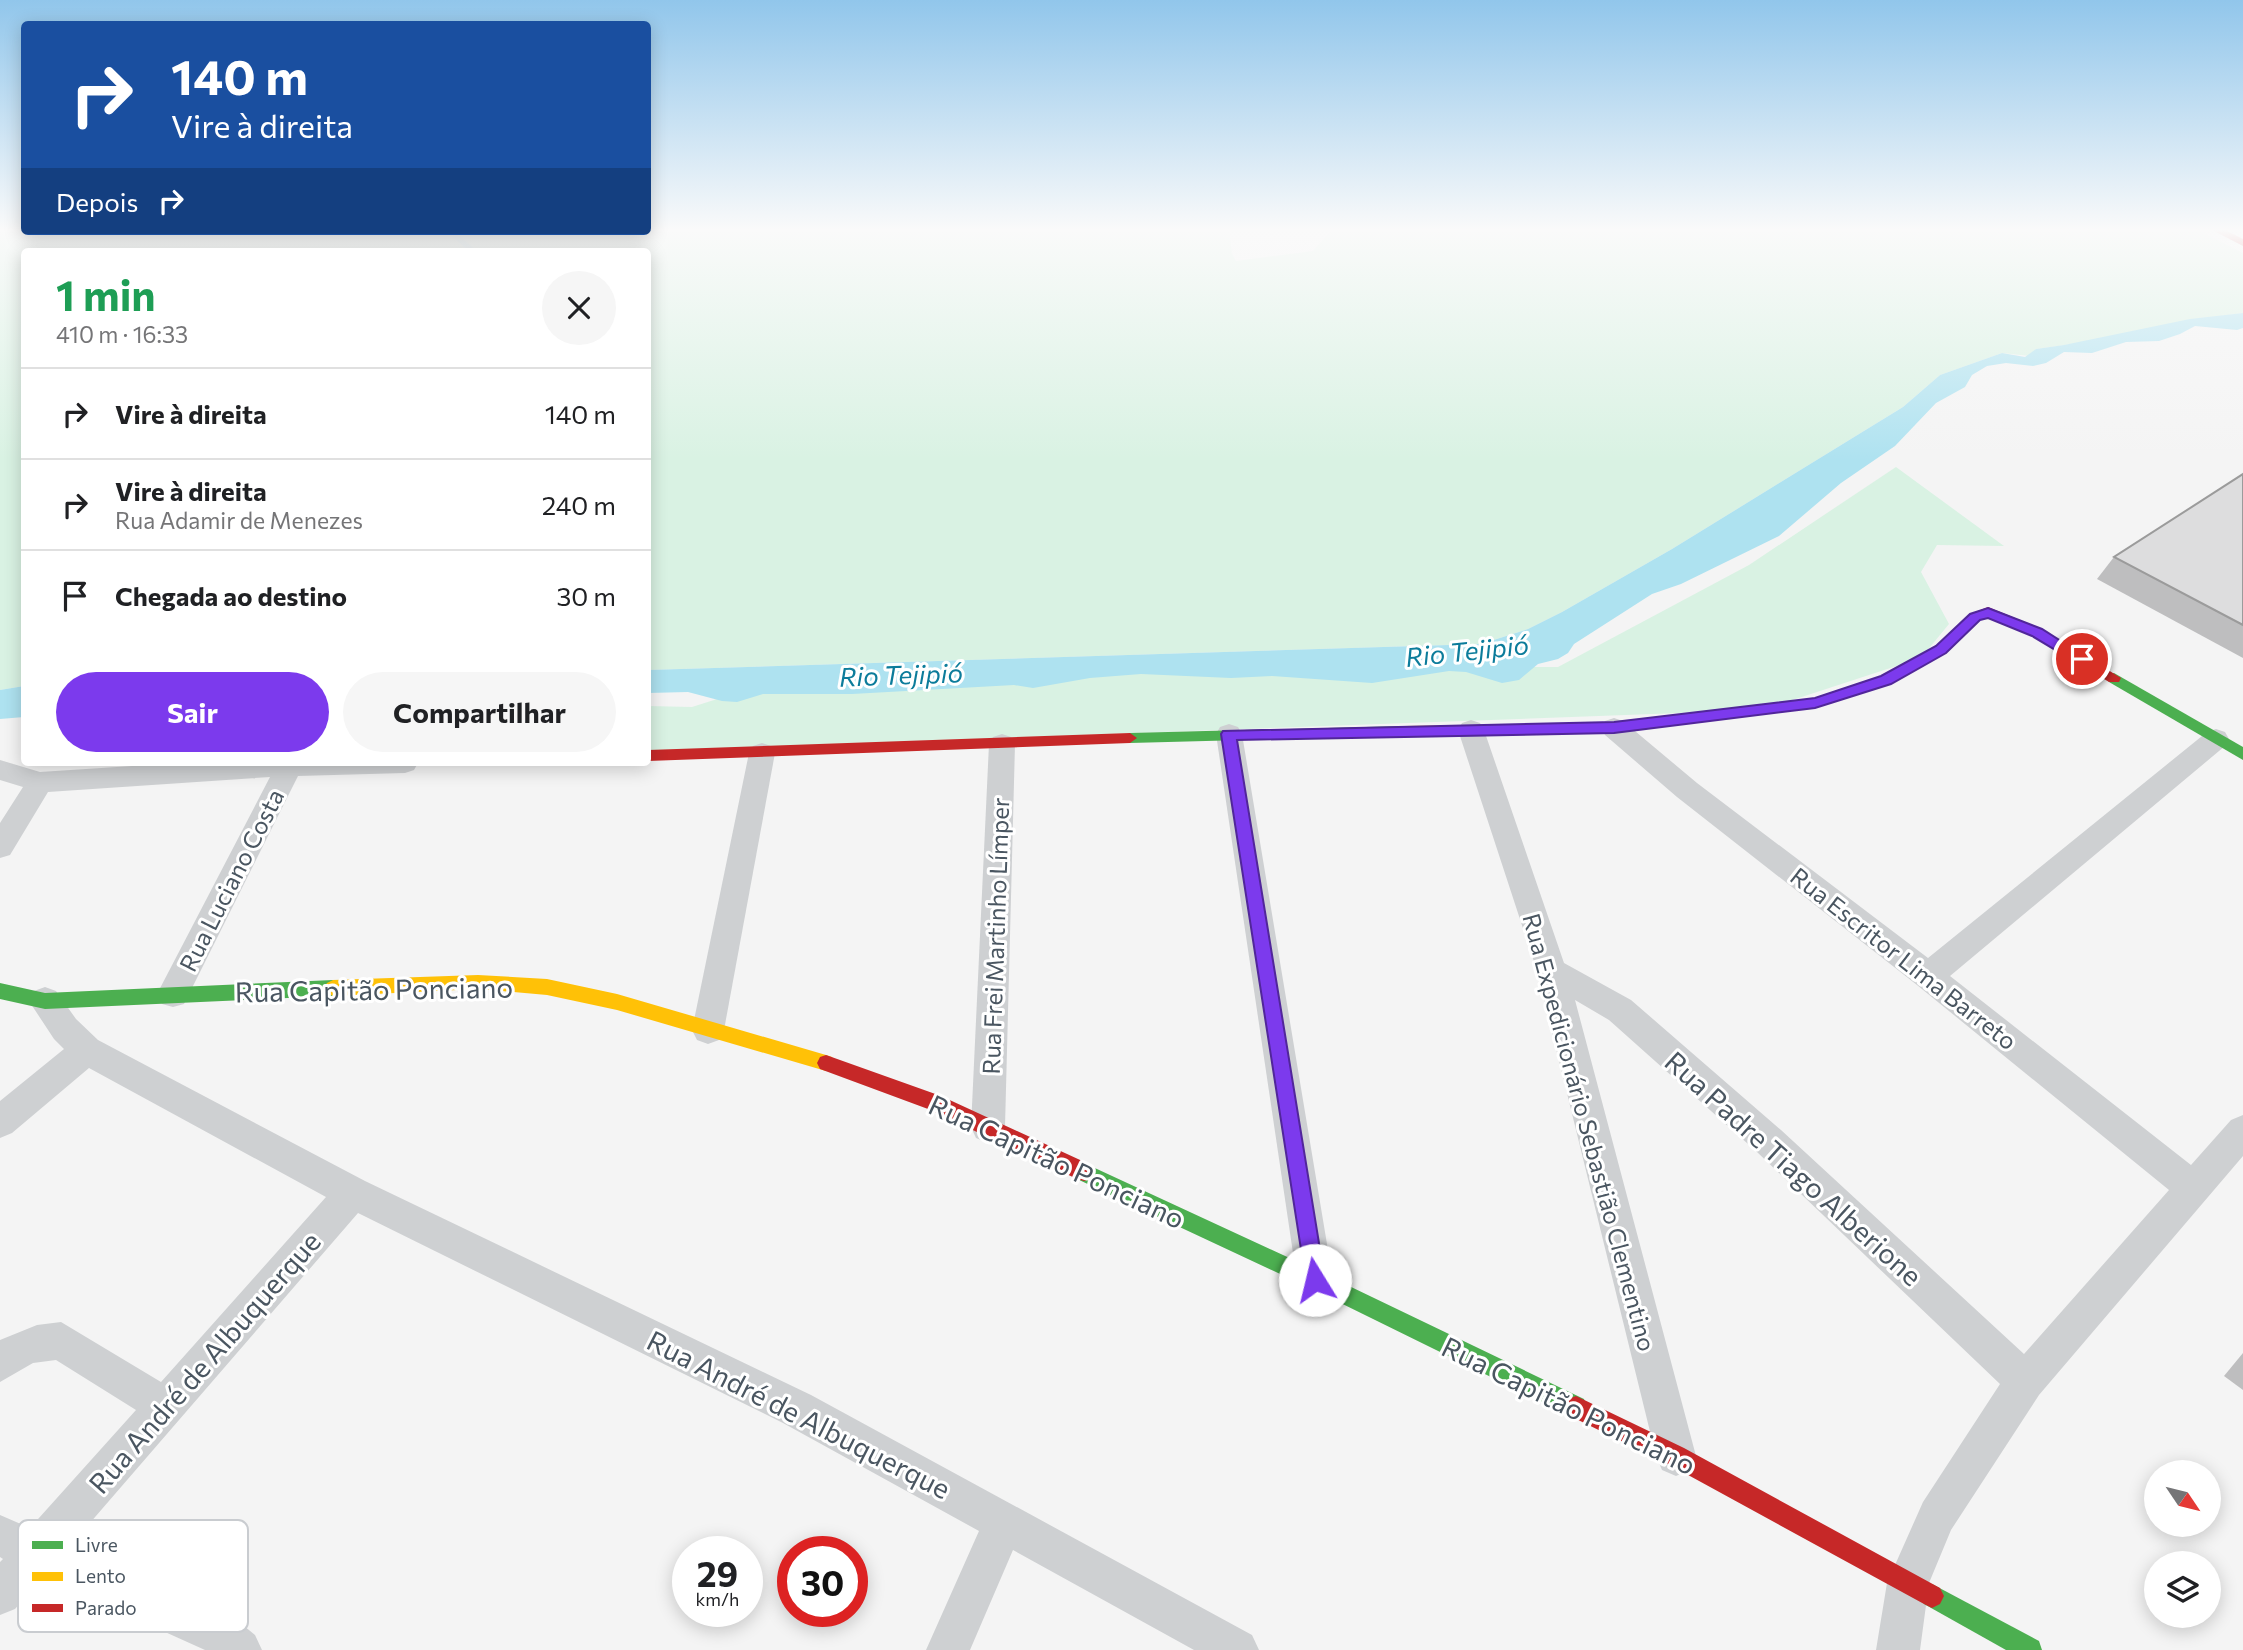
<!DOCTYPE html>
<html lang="pt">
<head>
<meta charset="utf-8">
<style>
  body { margin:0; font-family:Commissioner,sans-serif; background:#f6f6f6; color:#202124; height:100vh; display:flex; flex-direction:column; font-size:26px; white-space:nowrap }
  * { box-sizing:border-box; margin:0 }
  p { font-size:23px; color:#757577 }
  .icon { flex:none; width:38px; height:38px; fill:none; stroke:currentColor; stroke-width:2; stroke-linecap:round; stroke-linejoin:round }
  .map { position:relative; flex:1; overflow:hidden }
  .sheet { position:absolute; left:21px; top:248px; width:630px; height:518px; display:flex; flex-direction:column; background:#fff; border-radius:7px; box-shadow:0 4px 18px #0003 }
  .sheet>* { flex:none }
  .guide { position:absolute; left:21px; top:21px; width:630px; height:214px; border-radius:7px; box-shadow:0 4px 18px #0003; background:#1a4fa0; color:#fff; overflow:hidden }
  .needle { width:46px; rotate:125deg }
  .controls { position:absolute; left:2144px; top:1460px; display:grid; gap:14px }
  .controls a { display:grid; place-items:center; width:77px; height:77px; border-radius:50%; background:#fff; box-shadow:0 4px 18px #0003; font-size:35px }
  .speed { position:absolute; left:672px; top:1536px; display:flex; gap:14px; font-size:35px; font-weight:700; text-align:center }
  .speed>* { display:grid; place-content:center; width:91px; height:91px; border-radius:50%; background:#fff; box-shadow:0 4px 18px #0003; line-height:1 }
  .speed small { font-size:18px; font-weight:400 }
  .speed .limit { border:10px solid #d22; background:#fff; color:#111 }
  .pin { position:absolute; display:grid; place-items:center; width:60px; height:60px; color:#fff; margin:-30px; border:4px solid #fff; border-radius:50%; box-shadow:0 2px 7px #0007 }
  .me { position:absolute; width:77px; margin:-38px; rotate:351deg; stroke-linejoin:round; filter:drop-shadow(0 0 5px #0008) }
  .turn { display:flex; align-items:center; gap:24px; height:147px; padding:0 35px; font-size:32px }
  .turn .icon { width:91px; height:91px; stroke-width:2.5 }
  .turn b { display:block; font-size:49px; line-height:60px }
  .then { display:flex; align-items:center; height:66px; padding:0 35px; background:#0003; gap:14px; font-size:26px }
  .round { display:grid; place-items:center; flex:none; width:74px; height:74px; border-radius:37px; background:#f6f6f6 }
  .headline { display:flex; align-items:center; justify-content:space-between; height:119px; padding:0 35px }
  h1 { font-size:42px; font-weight:700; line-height:52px; color:#1e9e55 }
  .action { display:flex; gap:14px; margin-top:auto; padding:14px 35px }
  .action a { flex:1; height:80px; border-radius:42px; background:#7c3aed; color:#fff; font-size:28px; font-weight:700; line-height:80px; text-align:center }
  .action a+a { background:#f6f6f6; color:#202124 }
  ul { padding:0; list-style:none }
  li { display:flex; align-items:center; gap:21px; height:91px; padding:0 35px; border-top:2px solid #e0e0e0 }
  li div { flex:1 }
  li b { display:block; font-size:26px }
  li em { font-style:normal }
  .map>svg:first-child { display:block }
  .green { fill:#d9f2e3 }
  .water { fill:#aee2f0 }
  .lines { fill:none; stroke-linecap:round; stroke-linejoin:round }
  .stream { stroke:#aee2f0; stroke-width:5 }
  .street { fill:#ced0d2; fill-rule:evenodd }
  .fast { fill:#4caf50; fill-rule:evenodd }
  .slow { fill:#ffc107; fill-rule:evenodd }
  .jam { fill:#c62828; fill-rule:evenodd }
  .wall { fill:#bebebf }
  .building { fill:#ddddde; stroke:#9b9b9b; stroke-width:2 }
  .route { fill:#7c3aed; stroke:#51269a; stroke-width:2 }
  .labels { text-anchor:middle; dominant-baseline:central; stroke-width:6; stroke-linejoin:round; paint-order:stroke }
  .street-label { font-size:24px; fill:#4a5661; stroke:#fff }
  .water-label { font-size:26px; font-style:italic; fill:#0c7c9b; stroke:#fff }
  .near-street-label { font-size:28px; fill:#4a5661; stroke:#fff }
  .key { fill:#fff; stroke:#c9ccd0; stroke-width:2 }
  .key-label { font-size:19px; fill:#4a5661 }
</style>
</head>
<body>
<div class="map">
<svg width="2243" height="1650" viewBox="0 0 2243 1650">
  <rect width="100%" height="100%" fill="#f4f4f4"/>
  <g class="green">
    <path d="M0 229H1229L1232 254 1236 261 1313 251 1332 229H2196L2243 253V313C2173 321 2105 341 2036 349L2030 356 2002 353 1940 375 1903 407 1672 549 1562 612 1528 629 1481 644 648 670V252H24V686L0 690Z"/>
    <polygon points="1896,467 2004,546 1937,545 1921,572 1949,624 1921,658 1762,710 648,751 648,706 692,707 758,686 1185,667 1558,667 1749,565"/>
  </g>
  <g class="water">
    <polygon points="2243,313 2243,328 2237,330 2195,326 2180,334 2159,341 2126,342 2092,353 2064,352 2046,363 2033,366 2006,363 1987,366 1972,375 1965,387 1936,403 1895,446 1841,483 1779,536 1681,584 1652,594 1574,644 1568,653 1558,659 1538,664 1519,680 1502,683 1466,672 1449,671 1372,683 1272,676 1231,678 1141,674 1090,678 1033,688 1014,685 852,694 763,694 737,702 722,701 688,692 648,693 648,670 1481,644 1528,629 1562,612 1672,549 1903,407 1940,375 2002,353 2025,357 2036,349 2064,345 2190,319"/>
    <polygon points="24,686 24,717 0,719 0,690"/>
  </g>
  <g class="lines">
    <polyline class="stream" points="450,231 474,252"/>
    <g class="street">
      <polygon points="1614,718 1623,721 1697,783 1928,958 2207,732 2216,729 2225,732 2229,739 2225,746 1950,976 2191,1165 2231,1120 2243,1115 2243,1156 2039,1395 1951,1530 1929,1583 1920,1650 1876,1650 1887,1583 1923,1502 2000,1384 1757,1152 1609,1020 1575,1000 1696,1456 1690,1470 1676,1476 1662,1470 1656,1456 1537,971 1458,730 1462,723 1471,720 1480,723 1484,730 1564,963 1631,1000 1781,1130 2024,1354 2169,1190 1917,985 1677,797 1605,735 1601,728 1605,721"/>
      <polygon points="1229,724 1238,727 1242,734 1333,1280 1328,1293 1315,1298 1302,1293 1297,1280 1216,734 1220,727"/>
      <polygon points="1002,734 1011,737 1015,744 1005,1127 1000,1138 988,1143 976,1138 971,1127 989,744 993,737"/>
      <polygon points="762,743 771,746 775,753 724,1030 719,1040 708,1044 697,1040 692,1030 749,753 753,746"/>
      <polygon points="0,760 40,772 178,763 418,763 414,770 405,773 298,776 184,1004 173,1007 162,1004 157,994 270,777 48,792 10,855 0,858 0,823 23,787 0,780"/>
      <polygon points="45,987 56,991 76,1019 98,1040 365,1181 811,1395 1252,1635 1259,1650 1194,1650 1013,1550 970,1650 926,1650 979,1531 783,1423 358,1213 70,1546 238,1621 255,1635 262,1650 205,1650 43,1577 15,1609 0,1615 0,1562 3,1559 0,1557 0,1515 30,1528 136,1410 56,1360 33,1363 0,1382 0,1340 37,1325 61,1322 161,1382 326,1197 89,1068 12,1133 0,1138 0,1101 64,1049 54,1039 29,1001 34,991"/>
    </g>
    <g class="fast">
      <polygon points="2114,673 2243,747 2243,760 2109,682 2107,678 2109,674"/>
      <polygon points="1404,726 1411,731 1404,736 1130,743 1123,738 1130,733"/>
      <polygon points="333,980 339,983 342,988 339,993 333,996 45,1009 0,999 0,983 45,993"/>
      <polygon points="1084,1163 1322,1273 1584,1399 1587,1407 1584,1415 1576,1418 1568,1415 1308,1287 1077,1179 1074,1172 1077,1165"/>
      <polygon points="1932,1584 2039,1641 2042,1650 2006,1650 1924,1604 1920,1596 1924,1588"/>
    </g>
    <g class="slow">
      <polygon points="1710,711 1717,716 1715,720 1614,733 1404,736 1397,731 1404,726 1614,723"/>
      <polygon points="478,975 547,979 617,994 826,1055 832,1057 835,1063 832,1069 826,1071 617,1010 547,995 478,989 333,996 327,993 324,988 327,983 333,980"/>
    </g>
    <g class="jam">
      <polygon points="2210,229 2223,229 2243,239 2243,246"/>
      <polygon points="1988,607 2042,629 2121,678 2119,682 2109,682 2032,635 1988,617 1980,620 1946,652 1891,684 1815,708 1710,721 1703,716 1710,711 1814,698 1881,676 1936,646 1970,614"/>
      <polygon points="1130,733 1137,738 1130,743 648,761 648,750"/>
      <polygon points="826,1055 941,1096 1091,1165 1094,1172 1091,1179 1084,1181 1077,1179 928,1109 820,1069 817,1063 820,1057"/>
      <polygon points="1576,1396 1684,1448 1940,1588 1944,1596 1940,1604 1932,1608 1924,1604 1668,1464 1568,1415 1565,1407 1568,1399"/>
    </g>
  </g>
  <g class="wall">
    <polygon points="2243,474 2243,658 2097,579 2114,557"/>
    <polygon points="2243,1353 2243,1390 2224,1376"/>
  </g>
  <polygon class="building" points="2243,474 2243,625 2114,557"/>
  <linearGradient id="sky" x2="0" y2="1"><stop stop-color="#91c6eb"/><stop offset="0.5" stop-color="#fafafa"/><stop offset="1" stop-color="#fafafa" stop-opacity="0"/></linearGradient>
  <rect width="2243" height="460" fill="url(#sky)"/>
  <polygon class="route" points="1988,608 2042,629 2089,659 2082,664 2077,663 2032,636 1988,618 1980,620 1946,653 1891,684 1815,708 1614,733 1237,740 1325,1280 1322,1288 1315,1291 1307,1288 1221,734 1223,731 1614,722 1815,698 1881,676 1936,646 1970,614"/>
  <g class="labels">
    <g class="street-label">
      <text transform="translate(231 880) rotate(-63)">Rua Luciano Costa</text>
      <text transform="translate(995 936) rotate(-88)">Rua Frei Martinho Límper</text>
      <text transform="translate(1904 958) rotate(38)">Rua Escritor Lima Barreto</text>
      <text transform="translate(1590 1132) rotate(75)">Rua Expedicionário Sebastião Clementino</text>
    </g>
    <g class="water-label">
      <text transform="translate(1467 650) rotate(-6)">Rio Tejipió</text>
      <text transform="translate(901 674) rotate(-2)">Rio Tejipió</text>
    </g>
    <g class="near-street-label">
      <text transform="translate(374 989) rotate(-1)">Rua Capitão Ponciano</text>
      <text transform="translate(1057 1161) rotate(25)">Rua Capitão Ponciano</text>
      <text transform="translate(1794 1168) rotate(42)">Rua Padre Tiago Alberione</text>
      <text transform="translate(204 1362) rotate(-49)">Rua André de Albuquerque</text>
      <text transform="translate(1569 1405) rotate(26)">Rua Capitão Ponciano</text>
      <text transform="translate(799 1414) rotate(27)">Rua André de Albuquerque</text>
    </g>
  </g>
  <rect x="18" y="1520" width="230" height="112" rx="10" class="key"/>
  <rect x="32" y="1541" width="31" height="8" fill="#4caf50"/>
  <rect x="32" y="1572" width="31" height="9" fill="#ffc107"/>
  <rect x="32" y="1604" width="31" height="8" fill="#c62828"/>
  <g class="key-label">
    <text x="75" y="1552">Livre</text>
    <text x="75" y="1583">Lento</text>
    <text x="75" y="1615">Parado</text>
  </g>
</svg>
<div class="controls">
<a><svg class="needle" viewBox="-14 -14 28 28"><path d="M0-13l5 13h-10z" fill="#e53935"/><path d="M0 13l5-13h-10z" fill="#757577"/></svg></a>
<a><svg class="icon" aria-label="layers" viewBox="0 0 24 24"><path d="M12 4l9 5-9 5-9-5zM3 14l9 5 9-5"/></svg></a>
</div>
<div class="speed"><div>29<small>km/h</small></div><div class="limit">30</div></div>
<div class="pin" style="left:2082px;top:659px;background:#d93025"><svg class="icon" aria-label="arrive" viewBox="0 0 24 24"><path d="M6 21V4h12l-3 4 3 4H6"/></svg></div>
<svg class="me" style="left:1315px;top:1280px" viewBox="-20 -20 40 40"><circle r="19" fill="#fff"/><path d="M0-13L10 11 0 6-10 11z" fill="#7c3aed"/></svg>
<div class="guide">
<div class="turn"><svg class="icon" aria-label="right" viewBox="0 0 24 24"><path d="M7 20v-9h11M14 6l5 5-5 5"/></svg><div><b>140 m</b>Vire à direita</div></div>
<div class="then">Depois<svg class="icon" aria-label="right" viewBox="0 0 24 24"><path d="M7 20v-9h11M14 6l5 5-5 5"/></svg></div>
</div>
<section class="sheet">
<div class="headline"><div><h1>1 min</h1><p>410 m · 16:33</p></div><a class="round"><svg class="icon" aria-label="close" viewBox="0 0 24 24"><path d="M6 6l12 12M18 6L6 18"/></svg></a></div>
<ul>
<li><svg class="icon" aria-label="right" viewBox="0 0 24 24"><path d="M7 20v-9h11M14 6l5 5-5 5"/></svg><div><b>Vire à direita</b></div><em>140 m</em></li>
<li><svg class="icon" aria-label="right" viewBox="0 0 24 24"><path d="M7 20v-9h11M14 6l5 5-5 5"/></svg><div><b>Vire à direita</b><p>Rua Adamir de Menezes</p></div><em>240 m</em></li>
<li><svg class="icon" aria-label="arrive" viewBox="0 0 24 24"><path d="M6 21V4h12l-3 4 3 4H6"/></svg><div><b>Chegada ao destino</b></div><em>30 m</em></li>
</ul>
<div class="action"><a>Sair</a><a>Compartilhar</a></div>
</section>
</div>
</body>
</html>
